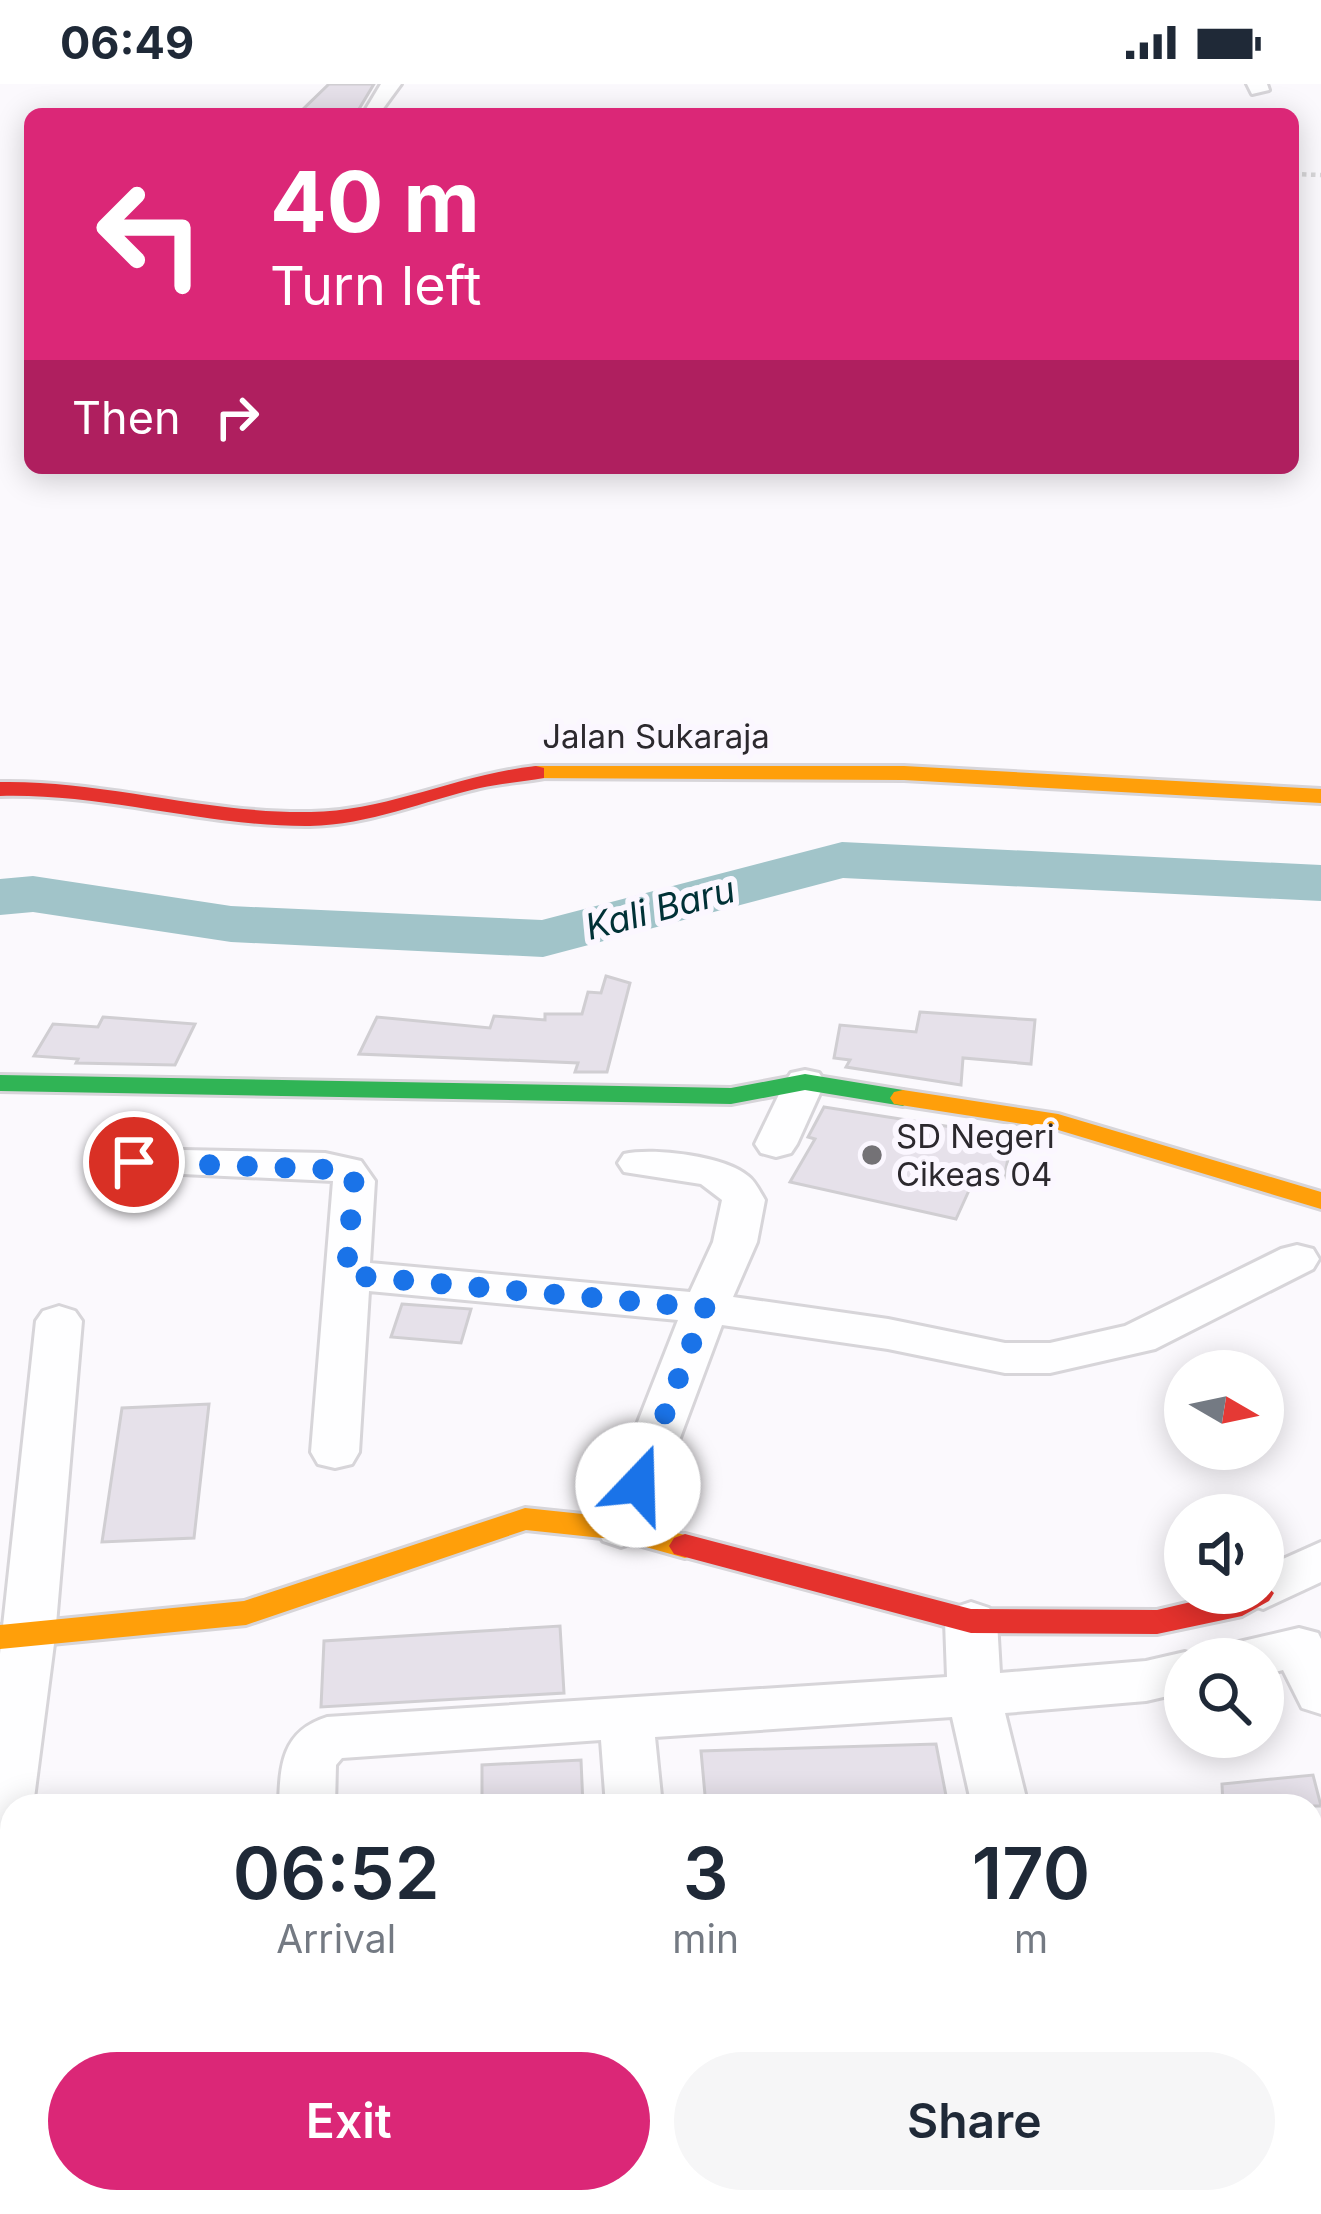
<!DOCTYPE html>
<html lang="en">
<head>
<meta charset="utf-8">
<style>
  body { margin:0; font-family:Inter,sans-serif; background:#f6f6f7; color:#1f2937; height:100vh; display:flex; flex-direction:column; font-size:45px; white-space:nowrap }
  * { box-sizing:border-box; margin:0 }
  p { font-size:39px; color:#747a83 }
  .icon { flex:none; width:66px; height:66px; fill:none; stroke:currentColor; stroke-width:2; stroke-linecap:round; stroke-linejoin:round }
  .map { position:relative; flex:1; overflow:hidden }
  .panel { position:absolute; left:0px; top:1710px; width:1323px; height:420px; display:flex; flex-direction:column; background:#fff; border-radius:36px 36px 0 0; box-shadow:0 6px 30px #0003 }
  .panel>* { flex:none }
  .banner { position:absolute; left:24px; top:24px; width:1275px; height:366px; border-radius:18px; box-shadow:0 6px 30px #0003; background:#db2777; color:#fff; overflow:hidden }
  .needle { width:78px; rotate:99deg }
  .controls { position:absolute; left:1164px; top:1266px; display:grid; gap:24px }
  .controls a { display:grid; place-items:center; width:120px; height:120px; border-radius:50%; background:#fff; box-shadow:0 6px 30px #0003; font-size:60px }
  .pin { position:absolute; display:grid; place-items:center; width:102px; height:102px; color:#fff; margin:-51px; border:6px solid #fff; border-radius:50%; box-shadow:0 3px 12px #0007 }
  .me { position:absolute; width:132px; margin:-66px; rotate:21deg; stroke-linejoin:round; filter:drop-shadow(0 0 9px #0008) }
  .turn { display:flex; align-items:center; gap:42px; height:252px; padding:0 48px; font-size:54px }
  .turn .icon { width:156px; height:156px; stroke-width:2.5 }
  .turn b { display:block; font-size:84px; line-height:102px }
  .then { display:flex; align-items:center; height:114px; padding:0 48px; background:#0003; gap:24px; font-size:45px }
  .eta { display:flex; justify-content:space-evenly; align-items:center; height:204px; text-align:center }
  .eta b { font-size:72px; font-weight:600; line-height:84px }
  .primary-button { display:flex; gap:24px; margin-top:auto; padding:24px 48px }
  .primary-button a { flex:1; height:138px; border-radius:72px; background:#db2777; color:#fff; font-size:48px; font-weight:600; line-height:138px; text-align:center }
  .primary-button a+a { background:#f6f6f7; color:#1f2937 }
  .status { display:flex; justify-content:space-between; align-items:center; height:84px; padding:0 60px; background:#fff; direction:ltr }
  .status svg { height:33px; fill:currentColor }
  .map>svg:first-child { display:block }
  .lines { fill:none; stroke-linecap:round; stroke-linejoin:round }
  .river { fill:#a1c4c9; fill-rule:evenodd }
  .building { fill:#e6e1ea; stroke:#d0ced2; stroke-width:3 }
  .street-casing { stroke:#d7d5d9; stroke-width:6 }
  .fast-casing { stroke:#d7d5d9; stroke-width:6 }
  .slow-casing { stroke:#d7d5d9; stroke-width:6 }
  .jam-casing { stroke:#d7d5d9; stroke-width:6 }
  .path { stroke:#d8d7d9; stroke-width:4.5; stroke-dasharray:4.5 4.5; stroke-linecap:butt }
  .street { fill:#fefeff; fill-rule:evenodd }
  .fast { fill:#30b455; fill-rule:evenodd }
  .slow { fill:#ff9f0a; fill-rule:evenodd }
  .jam { fill:#e5322d; fill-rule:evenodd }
  .route { stroke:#1a73e8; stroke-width:21; stroke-dasharray:0 37.8 }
  .poi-dot { fill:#747276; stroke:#fbf7ff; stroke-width:4.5 }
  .labels { text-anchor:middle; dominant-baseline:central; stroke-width:12; stroke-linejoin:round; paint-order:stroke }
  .street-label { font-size:33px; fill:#2c292e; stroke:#fbf7ff }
  .poi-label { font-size:33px; fill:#2c292e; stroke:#fbf7ff; text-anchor:start }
  .water-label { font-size:36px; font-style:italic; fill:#003136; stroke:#fbf7ff }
</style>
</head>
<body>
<div class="status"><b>06:49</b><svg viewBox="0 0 49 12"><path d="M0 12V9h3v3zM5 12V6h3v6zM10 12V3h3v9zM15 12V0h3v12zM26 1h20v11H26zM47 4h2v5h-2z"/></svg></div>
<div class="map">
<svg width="1321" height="2130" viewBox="0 0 1321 2130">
  <rect width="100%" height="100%" fill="#fbf9fd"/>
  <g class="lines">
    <polygon class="river" points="842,758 1321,781 1321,817 843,794 543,873 231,858 33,828 0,831 0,795 33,792 231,822 542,836"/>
  </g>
  <g class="building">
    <polygon points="329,0 374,0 356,30 298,30"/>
    <polygon points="606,892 630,899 607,988 575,988 578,979 359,970 377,933 490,944 494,932 545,936 545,930 582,930 588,908 601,909"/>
    <polygon points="920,928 1035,936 1031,980 963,974 961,1001 846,983 850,976 834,974 840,941 916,948"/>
    <polygon points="103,933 195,940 175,981 76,979 78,975 34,972 53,940 98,943"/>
    <polygon points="824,1023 958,1044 954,1058 1010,1065 1004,1094 976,1091 956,1135 790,1098 815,1055 808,1053"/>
    <polygon points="402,1220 471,1225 461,1259 391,1253"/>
    <polygon points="209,1320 194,1454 102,1458 122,1324"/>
    <polygon points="560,1542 564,1609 321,1623 324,1557"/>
    <polygon points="936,1660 948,1722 706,1722 701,1667"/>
    <polygon points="581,1676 583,1722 482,1722 482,1681"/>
    <polygon points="1313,1691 1321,1722 1223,1722 1222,1700"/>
  </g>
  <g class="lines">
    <g class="street-casing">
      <g id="street">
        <polygon points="381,0 401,0 379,30 363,30"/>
        <polygon points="1247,0 1267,0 1269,6 1252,10"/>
        <polygon points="805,986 819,989 825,998 797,1060 791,1069 776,1073 761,1069 755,1060 785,998 791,989"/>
        <path d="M134 1065 325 1069 361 1077 375 1097 370 1179 690 1208 713 1158 722 1116 701 1100 624 1088 618 1079 624 1070C653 1063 725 1072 748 1092 755 1097 760 1108 765 1116L757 1158 733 1213 888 1235 1005 1259H1050L1125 1242 1281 1165 1297 1161 1313 1165 1319 1175 1313 1185 1155 1265 1050 1289H1005L888 1265 722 1241 646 1445 639 1457 621 1463 603 1457 596 1445 678 1236 369 1207 359 1368 352 1380 335 1384 318 1380 311 1368 333 1097 119 1087 113 1078 119 1069Z"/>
        <polygon points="59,1222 75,1227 82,1237 55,1552 33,1722 12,1722 12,1775 0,1779 0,1570 36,1237 43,1227"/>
        <polygon points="1321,1458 1321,1498 1263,1525 1245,1519 1239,1509 1263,1509 1263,1484"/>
        <path d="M971 1518 989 1524 997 1537 1000 1589 1146 1577 1185 1568 1204 1575H1185V1608L1146 1617 1005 1629 1028 1722H972L952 1633 655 1653 662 1722H606L601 1656 342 1674 336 1681 335 1722H279C280 1681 282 1647 327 1633L947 1593 945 1537 953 1524Z"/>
        <polygon points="1299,1544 1318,1549 1321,1555 1321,1630 1302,1624 1283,1586 1263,1591 1263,1575 1218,1575 1226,1561"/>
        <rect x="264" y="2118" width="64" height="12"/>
        <polygon points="641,2118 705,2118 706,2130 642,2130"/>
        <polygon points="1061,2118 1125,2118 1127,2130 1063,2130"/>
      </g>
    </g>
    <g class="fast-casing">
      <polygon id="fast" points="805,990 903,1006 916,1014 903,1022 805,1006 731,1020 0,1007 0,991 731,1004"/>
    </g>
    <g class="slow-casing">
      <g id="slow">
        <polygon points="536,682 904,682 1321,705 1321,719 904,696 528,694 528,684"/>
        <polygon points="903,1006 1058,1030 1321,1108 1321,1125 1055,1045 894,1020 890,1014 894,1008"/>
        <polygon points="525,1424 621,1434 696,1454 701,1462 696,1470 685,1474 621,1456 526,1446 246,1541 0,1565 0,1541 244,1517"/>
      </g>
    </g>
    <g class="jam-casing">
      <g id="jam">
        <path d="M536 682 544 684V694C523 698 501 699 480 704 424 717 369 741 310 742 206 743 105 709 0 712V698C105 696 206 730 311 728 388 727 460 690 536 682Z"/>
        <polygon points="685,1450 971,1525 1157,1526 1229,1509 1263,1509 1263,1499 1274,1509 1269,1517 1242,1532 1157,1550 971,1549 674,1470 669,1462 674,1454"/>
      </g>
    </g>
    <polyline class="path" points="1293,90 1321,91"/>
    <use href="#street" class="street"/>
    <use href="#fast" class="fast"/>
    <use href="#slow" class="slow"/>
    <use href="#jam" class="jam"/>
  </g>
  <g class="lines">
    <polyline class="route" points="134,1078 346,1086 354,1097 346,1191 705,1224 638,1401"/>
  </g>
  <circle class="poi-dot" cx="872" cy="1071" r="12"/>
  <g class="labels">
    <g class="street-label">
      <text x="656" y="652">Jalan Sukaraja</text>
    </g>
    <g class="poi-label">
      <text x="896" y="1052">SD Negeri<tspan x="896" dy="38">Cikeas 04</tspan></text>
    </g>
    <g class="water-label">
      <text transform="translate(660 824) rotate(-15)">Kali Baru</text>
    </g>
  </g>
</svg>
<div class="controls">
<a><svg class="needle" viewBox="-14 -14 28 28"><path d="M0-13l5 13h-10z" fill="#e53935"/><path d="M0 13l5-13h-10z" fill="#747a83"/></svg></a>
<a><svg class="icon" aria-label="sound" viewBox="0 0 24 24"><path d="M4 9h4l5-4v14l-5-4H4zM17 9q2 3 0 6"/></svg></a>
<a><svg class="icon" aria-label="search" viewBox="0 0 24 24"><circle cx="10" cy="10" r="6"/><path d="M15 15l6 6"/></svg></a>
</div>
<div class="pin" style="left:134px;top:1078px;background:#d93025"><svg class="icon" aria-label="arrive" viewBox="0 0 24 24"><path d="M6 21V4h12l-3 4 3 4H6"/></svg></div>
<svg class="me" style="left:638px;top:1401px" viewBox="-20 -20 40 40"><circle r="19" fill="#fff"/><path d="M0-13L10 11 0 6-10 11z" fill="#1a73e8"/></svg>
<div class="banner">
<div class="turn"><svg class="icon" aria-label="left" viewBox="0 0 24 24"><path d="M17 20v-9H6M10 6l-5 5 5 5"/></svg><div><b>40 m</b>Turn left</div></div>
<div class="then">Then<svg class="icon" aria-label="right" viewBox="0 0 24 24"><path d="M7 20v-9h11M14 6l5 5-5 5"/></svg></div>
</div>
<section class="panel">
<div class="eta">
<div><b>06:52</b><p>Arrival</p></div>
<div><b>3</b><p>min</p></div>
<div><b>170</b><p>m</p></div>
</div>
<div class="primary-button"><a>Exit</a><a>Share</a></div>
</section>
</div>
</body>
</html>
